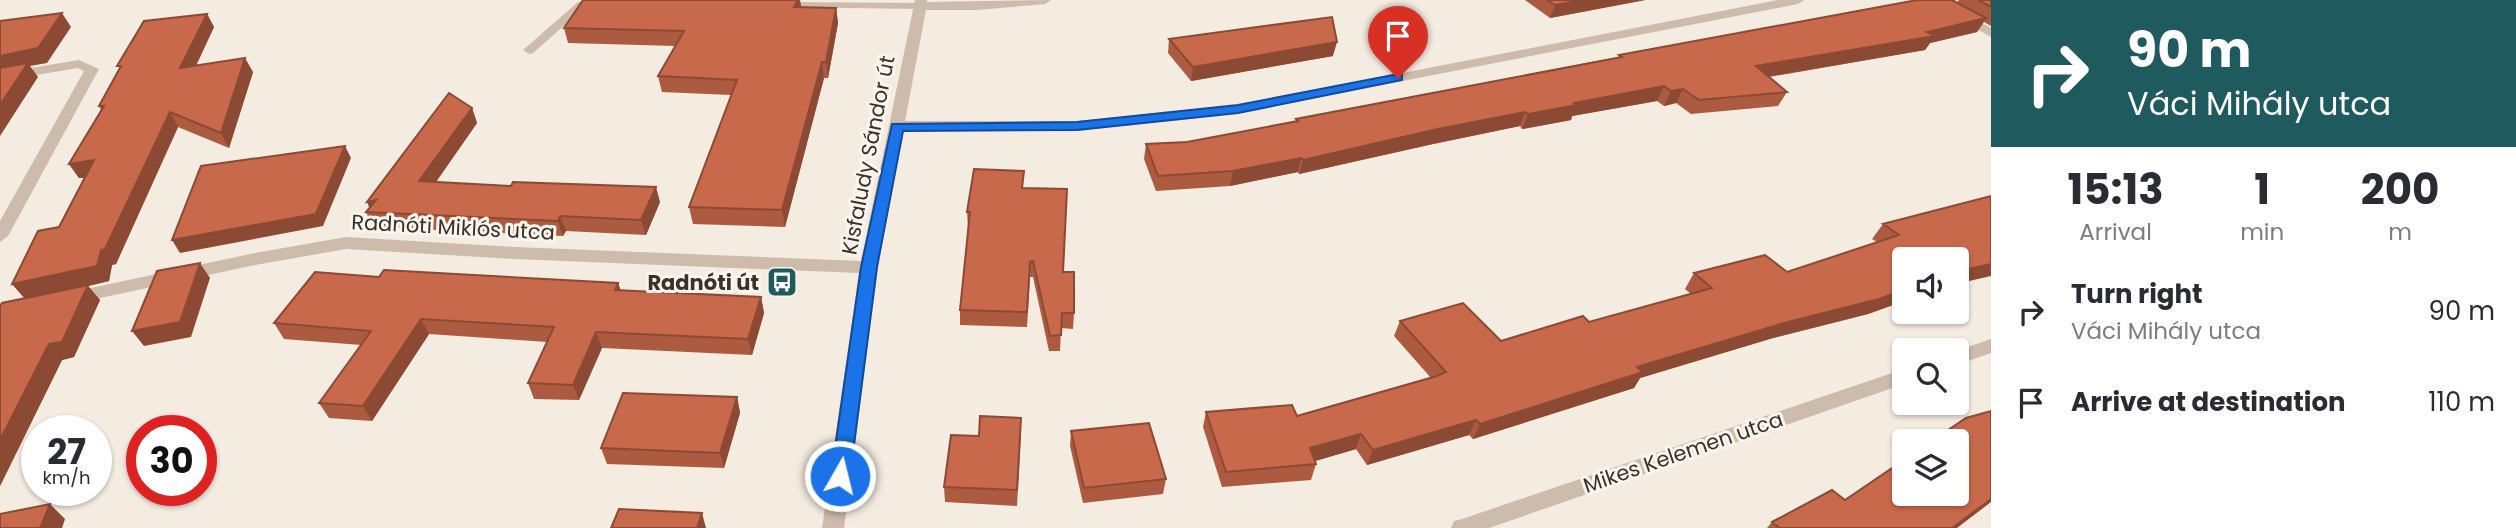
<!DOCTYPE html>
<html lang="en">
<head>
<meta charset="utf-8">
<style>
  body { margin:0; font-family:Poppins,sans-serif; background:#f7f7f7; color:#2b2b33; height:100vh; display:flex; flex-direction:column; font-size:26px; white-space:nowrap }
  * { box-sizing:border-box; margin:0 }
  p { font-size:23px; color:#7c7c81 }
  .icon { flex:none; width:38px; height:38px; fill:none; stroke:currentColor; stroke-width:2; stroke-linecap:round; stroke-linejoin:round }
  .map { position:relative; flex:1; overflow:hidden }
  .details { display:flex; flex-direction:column; background:#fff; width:525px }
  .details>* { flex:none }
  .hud { background:#1f5a5e; color:#fff; overflow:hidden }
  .fabs { position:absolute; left:1892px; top:247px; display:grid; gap:14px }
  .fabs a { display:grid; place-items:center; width:77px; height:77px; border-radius:7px; background:#fff; box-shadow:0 2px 5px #0004; font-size:35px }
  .speed { position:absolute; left:21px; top:415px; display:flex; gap:14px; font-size:35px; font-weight:700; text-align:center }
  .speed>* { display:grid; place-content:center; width:91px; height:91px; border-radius:50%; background:#fff; box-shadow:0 2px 5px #0004; line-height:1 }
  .speed small { font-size:18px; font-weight:400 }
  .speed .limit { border:10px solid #d22; background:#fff; color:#111 }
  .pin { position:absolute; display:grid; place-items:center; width:60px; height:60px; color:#fff; margin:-72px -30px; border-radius:50% 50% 50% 0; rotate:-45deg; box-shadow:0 0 7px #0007 }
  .pin .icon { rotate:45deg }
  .me { position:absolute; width:77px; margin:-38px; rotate:8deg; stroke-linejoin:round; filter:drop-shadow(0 0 5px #0008) }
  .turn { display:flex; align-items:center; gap:24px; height:147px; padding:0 21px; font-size:32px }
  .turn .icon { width:91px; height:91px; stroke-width:2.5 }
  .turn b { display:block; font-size:49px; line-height:60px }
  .eta { display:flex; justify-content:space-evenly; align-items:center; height:119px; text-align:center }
  .eta b { font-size:42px; font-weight:700; line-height:49px }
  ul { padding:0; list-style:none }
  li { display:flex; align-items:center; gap:21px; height:91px; padding:0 21px }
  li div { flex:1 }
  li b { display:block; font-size:26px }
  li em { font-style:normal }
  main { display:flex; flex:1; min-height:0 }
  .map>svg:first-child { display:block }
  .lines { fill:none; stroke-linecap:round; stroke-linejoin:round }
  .service { fill:#cdbbac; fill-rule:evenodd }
  .minor { fill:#cdbbac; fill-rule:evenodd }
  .wall { fill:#ac5a40 }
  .shaded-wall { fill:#8c4a34 }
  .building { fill:#c8694b; stroke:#8c4a34; stroke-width:2 }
  .route { fill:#1a73e8; stroke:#114b97; stroke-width:2 }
  .labels { text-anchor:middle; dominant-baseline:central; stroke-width:6; stroke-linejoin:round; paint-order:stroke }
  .street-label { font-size:21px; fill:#3b302b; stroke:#fbf5ee }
  .poi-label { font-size:21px; font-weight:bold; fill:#3b302b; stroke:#fbf5ee; text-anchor:end }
</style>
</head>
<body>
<main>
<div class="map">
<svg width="1991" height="528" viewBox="0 0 1991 528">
  <rect width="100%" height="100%" fill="#f4ebe1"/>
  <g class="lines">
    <g class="service">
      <polygon points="598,1 602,2 602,6 585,7 533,53 529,54 523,50 578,2"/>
      <polygon points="782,2 919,3 925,6 919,9 778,7 776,5"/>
    </g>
    <g class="minor">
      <polygon points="915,0 927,0 927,2 1051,0 1045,4 977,10 926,10 905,121 1077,121 1238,105 1778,0 1804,0 1798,4 1238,113 1077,131 903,131 878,267 844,528 822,528 859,273 515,259 346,249 255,265 72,304 66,302 63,298 66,294 72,292 255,253 346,237 515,247 861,261"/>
      <polygon points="1924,0 1940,0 1991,28 1991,37"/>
      <polygon points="79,60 99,69 8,236 0,242 0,221 84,71 78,68 0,81 0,73"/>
      <polygon points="1991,339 1991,353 1956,365 1956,351"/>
      <polygon points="1904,369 1904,384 1489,528 1451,528 1454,521 1462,519"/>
    </g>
  </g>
  <g class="wall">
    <polygon points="1525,0 1645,0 1550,18"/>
    <polygon points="1959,0 1991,0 1991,26 1984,22 1977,32 1930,43 1925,50 1769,77 1787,92 1778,106 1691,114 1676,103 1664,106 1657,101 1572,116 1571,120 1522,129 1520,126 1433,144 1299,174 1298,172 1230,186 1156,191 1144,159 1146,144 1187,142 1295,122 1296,119 1618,57 1619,55 1957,3"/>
    <polygon points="801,7 836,8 838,23 828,78 824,78 785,227 693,224 689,207 731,95 662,92 658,76 676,46 568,43 564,28"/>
    <polygon points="207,14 214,27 196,66 253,72 229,148 178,127 116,264 112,265 109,281 88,286 100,300 74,357 62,360 0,486 0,306 25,298 12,284 59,227 85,178 79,178 69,164 101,110 99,106 119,70"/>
    <polygon points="1169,39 1333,56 1191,81 1168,53"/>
    <polygon points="472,108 477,123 436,182 660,202 646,235 566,231 563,236 373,227 366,212 370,208 367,202"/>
    <polygon points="1023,188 1063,272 1074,313 1073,329 1061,328 1060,351 1049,351 1033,277 1030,277 1027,327 960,325 960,310 968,227 967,212"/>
    <polygon points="1991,196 1904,259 1904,301 1868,314 1773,338 1640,378 1634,388 1473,439 1469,435 1367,465 1356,449 1315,461 1316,464 1311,480 1222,487 1203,427 1206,412 1297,416 1431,378 1394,336 1400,321 1501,341 1589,322 1691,294 1685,289 1694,273 1787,272 1877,242 1872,239 1883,224"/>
    <polygon points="379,277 618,283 621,291 761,297 764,313 752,355 602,348 579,400 534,399 528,383 547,342 429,334 372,421 329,418 319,403 361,345 284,339 274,323"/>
    <polygon points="737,397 740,413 724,468 607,464 601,448"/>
    <polygon points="1071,431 1166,479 1163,494 1083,503 1070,446"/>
    <polygon points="1021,434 1017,506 945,502 944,487 979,436"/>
    <polygon points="1772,522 1957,528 1767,528"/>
  </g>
  <g class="shaded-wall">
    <polygon points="798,0 800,0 802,11 794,7"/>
    <polygon points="1584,0 1645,0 1550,18 1555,5"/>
    <polygon points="836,8 838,23 828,78 826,62"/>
    <polygon points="62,13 71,27 47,63 30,66 38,77 0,136 0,56"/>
    <polygon points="207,14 214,27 188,82 180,68"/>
    <polygon points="1986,18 1977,32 1930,43 1925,50 1748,80 1756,66"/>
    <polygon points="1337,42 1333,56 1191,81 1193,67"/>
    <polygon points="245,58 253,72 229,148 221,133"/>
    <polygon points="822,62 824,78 785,227 782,210"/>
    <polygon points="1664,86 1657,101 1572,116 1571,120 1522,129 1528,114 1574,103"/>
    <polygon points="1683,89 1676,103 1664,106 1671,91"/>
    <polygon points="472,108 477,123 426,196 419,181"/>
    <polygon points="170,112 178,127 116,264 112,265 109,281 88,286 100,300 74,357 62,360 0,486 0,440 25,299 12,284"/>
    <polygon points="1525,112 1520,126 1433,144 1299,174 1303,160 1438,129"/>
    <polygon points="345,146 351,158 323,226 180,253 172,240"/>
    <polygon points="1301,158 1298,172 1230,186 1233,171"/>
    <polygon points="94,160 104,175 79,178 69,164"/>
    <polygon points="656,187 660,202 646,235 641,220"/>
    <polygon points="376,200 372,213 367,202"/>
    <polygon points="560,216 566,231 563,236 558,221"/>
    <polygon points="200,263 210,278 191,337 144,346 132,331"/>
    <polygon points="1991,264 1991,276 1956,284 1956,272"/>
    <polygon points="618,283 623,298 615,290"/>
    <polygon points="1904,290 1904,301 1868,314 1773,338 1640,378 1634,388 1473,439 1480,424 1637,367 1784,323"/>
    <polygon points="761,297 764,313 752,355 748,339"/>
    <polygon points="421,319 429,334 372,421 363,406"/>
    <polygon points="596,332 602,348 579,400 573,385"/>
    <polygon points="737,397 740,413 724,468 720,453"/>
    <polygon points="1476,420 1469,435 1367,465 1373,450"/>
    <polygon points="1361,434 1356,449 1305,464 1310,448"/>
    <polygon points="1991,499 1991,502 1957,528 1952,528"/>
    <polygon points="50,504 65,519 62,528 40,528"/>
    <polygon points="702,513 706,528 697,528"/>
  </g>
  <g class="building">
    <polygon points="583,0 798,0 794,7 836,8 826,62 822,62 782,210 689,207 737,80 658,76 684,31 564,28"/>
    <polygon points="1547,0 1584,0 1555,5"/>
    <polygon points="1917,0 1952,0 1986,18 1927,32 1935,36 1756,66 1787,92 1699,100 1683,89 1671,91 1664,86 1574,103 1577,105 1528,114 1525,112 1438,129 1303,160 1301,158 1233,171 1158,176 1146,144 1187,142 1298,121 1296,119 1622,57 1619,55"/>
    <polygon points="1978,0 1991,0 1991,7"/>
    <polygon points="62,13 38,48 0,56 0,21"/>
    <polygon points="207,14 180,68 245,58 221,133 170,112 105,249 101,250 97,266 12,284 38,231 59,227 94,160 69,164 104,106 99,106 121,66 117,66 144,21"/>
    <polygon points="1332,17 1337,42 1193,67 1169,39"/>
    <polygon points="28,63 0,105 0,68"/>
    <polygon points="449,93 472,108 419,181 511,186 513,182 656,187 641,220 560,216 558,221 366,212 376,200 367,202"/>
    <polygon points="345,146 316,214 172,240 201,166"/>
    <polygon points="974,169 1024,171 1022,188 1067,189 1063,272 1074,272 1074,313 1062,313 1061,335 1050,336 1033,261 1030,262 1027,312 960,310 970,212 967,212"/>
    <polygon points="1991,196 1991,264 1956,272 1956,259 1904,259 1904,290 1879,299 1784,323 1637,367 1643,372 1480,424 1476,420 1373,450 1361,434 1310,448 1316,464 1226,472 1206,412 1292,405 1297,416 1437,376 1446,372 1400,321 1463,303 1501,341 1583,316 1589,322 1712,288 1694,273 1765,255 1787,272 1899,235 1883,224"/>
    <polygon points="200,263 180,322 132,331 157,271"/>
    <polygon points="384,270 618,283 615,290 761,297 748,339 596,332 573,385 528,383 554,327 421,319 363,406 319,403 371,331 274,323 315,272 379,277"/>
    <polygon points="88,285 62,342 49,344 0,440 0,306 2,303"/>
    <polygon points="623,393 737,397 720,453 601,448"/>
    <polygon points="1991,411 1991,499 1952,528 1780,528 1772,522 1832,490 1845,500 1904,460 1904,494 1956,494 1956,441 1932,441 1966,418"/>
    <polygon points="980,416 1021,418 1017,490 944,487 951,435 979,436"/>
    <polygon points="1149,423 1166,479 1084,488 1071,431"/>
    <polygon points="50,504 40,528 0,528 0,514"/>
    <polygon points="619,509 702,513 697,528 611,528"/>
  </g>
  <polygon class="route" points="1398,74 1402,75 1402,80 1238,113 1077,130 903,131 877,267 850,476 847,481 840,484 833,481 831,476 861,267 892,124 1077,122 1238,105"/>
  <defs>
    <g id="bus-square" transform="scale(1.575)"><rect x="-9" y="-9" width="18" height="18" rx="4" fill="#1f5a5e" stroke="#fbf5ee"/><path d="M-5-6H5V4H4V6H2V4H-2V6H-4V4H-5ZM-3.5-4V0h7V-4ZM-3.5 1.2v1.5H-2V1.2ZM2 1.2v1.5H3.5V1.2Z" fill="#fff"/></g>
  </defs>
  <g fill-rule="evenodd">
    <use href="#bus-square" x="782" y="282"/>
  </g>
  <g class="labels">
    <g class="street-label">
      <text transform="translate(868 155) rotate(-79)">Kisfaludy Sándor út</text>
      <text transform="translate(453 227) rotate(3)">Radnóti Miklós utca</text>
      <text transform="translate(1683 452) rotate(-19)">Mikes Kelemen utca</text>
    </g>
    <g class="poi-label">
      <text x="759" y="282">Radnóti út</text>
    </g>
  </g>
</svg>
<div class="fabs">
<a><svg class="icon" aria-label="sound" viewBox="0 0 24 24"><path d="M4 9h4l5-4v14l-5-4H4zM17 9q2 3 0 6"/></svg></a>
<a><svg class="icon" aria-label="search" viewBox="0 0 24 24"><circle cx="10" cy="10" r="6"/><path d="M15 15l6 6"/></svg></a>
<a><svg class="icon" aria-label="layers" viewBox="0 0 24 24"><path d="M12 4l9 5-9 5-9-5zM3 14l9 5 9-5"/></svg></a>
</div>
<div class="speed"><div>27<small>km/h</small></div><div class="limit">30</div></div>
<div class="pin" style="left:1398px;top:78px;background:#d93025"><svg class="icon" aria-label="arrive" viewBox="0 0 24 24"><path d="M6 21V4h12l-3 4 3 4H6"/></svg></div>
<svg class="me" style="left:840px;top:476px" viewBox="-20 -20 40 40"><circle r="17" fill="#1a73e8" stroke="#fff" stroke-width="3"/><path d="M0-11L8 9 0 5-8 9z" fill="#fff"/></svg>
</div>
<section class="details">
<div class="hud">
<div class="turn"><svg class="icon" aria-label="right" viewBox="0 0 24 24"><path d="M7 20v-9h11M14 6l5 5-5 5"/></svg><div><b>90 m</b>Váci Mihály utca</div></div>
</div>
<div class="eta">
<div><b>15:13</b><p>Arrival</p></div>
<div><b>1</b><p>min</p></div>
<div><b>200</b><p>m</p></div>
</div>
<ul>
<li><svg class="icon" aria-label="right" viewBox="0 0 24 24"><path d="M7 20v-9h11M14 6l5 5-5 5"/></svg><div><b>Turn right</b><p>Váci Mihály utca</p></div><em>90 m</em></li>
<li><svg class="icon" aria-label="arrive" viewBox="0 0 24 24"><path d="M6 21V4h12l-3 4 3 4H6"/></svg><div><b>Arrive at destination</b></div><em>110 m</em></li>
</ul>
</section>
</main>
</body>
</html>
